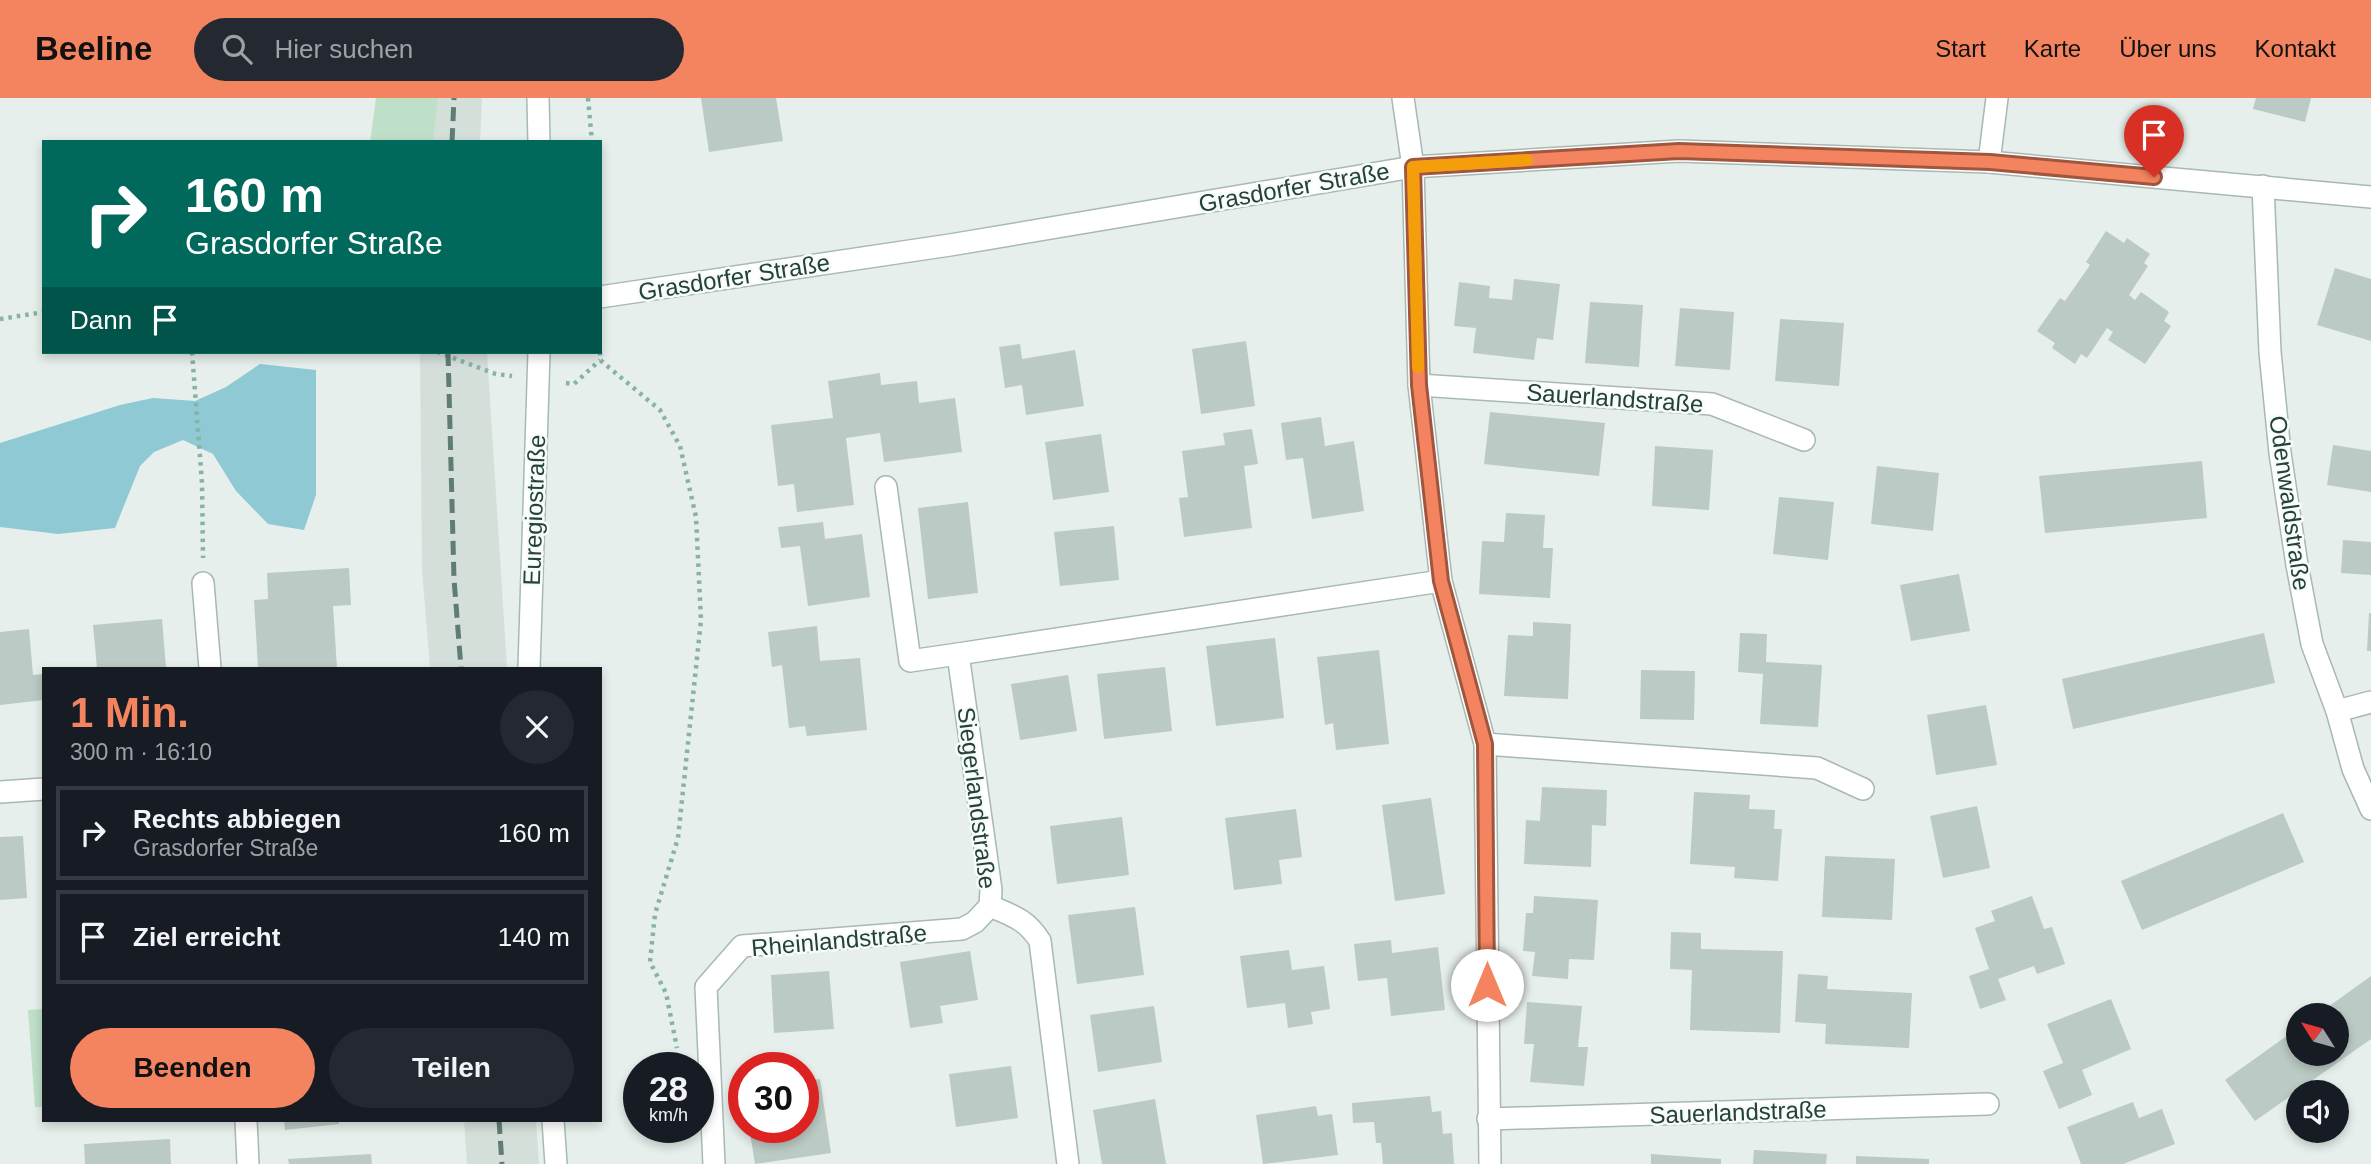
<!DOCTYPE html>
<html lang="de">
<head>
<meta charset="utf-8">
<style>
  body { margin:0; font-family:Arial,sans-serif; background:#242831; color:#f1f3f6; height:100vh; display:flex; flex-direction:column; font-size:26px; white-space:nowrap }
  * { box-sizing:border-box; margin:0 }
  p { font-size:23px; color:#9ea1a6 }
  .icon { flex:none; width:38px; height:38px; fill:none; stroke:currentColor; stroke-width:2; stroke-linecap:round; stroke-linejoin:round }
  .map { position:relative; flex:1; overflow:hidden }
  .sheet { position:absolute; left:42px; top:569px; width:560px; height:455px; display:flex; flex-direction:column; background:#171b24; border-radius:0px; box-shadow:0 4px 10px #0003 }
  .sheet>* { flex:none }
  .guide { position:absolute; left:42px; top:42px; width:560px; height:214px; border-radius:0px; box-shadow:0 4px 10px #0003; background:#00695c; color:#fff; overflow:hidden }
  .needle { width:46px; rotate:307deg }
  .buttons { position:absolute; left:2286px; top:905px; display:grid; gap:14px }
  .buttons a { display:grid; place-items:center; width:63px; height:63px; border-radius:50%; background:#171b24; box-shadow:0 4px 10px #0003; font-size:35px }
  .speed { position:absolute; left:623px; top:954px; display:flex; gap:14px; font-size:35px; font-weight:700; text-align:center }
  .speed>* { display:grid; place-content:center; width:91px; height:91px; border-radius:50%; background:#171b24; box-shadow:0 4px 10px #0003; line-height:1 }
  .speed small { font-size:18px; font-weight:400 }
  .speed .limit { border:10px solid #d22; background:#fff; color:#111 }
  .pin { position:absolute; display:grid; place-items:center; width:60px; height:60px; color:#fff; margin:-72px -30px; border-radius:50% 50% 50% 0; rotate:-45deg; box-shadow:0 0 7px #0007 }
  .pin .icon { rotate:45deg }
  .me { position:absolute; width:77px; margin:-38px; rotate:0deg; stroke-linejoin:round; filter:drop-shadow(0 0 5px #0008) }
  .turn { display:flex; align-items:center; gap:24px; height:147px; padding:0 28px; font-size:32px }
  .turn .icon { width:91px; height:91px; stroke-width:2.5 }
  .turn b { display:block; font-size:49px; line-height:60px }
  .then { display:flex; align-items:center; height:66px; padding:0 28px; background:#0003; gap:14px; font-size:26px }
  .round { display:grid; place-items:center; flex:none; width:74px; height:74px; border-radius:37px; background:#242831 }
  .summary { display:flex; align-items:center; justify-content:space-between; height:119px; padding:0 28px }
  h1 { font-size:42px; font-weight:700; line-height:52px; color:#f4845f }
  .cta { display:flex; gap:14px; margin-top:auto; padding:14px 28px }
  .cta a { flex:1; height:80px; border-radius:42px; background:#f4845f; color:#111; font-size:28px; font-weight:700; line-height:80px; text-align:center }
  .cta a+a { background:#242831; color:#f1f3f6 }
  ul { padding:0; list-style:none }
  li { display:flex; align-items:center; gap:21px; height:94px; margin:0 14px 10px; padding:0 14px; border:4px solid #363941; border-radius:0px }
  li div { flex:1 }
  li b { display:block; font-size:26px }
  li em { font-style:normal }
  header { display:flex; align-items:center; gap:42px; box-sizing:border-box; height:98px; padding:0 35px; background:#f4845f; color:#111 }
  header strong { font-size:33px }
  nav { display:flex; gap:38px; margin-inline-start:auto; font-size:24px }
  .search { width:490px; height:63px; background:#242831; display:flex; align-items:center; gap:18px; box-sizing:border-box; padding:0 24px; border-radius:38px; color:#9ea1a6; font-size:26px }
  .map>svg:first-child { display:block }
  .built { fill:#d4dfda }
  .green { fill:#bfe0c8 }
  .water { fill:#8ec9d4 }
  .building { fill:#bbcac4 }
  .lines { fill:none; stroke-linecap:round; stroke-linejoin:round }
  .minor-casing { stroke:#a8b8b2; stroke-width:24 }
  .tertiary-casing { stroke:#a8b8b2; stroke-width:24 }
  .secondary-casing { stroke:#a4bbb3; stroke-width:24 }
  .path { stroke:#86b3a5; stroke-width:4.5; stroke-dasharray:3.5 5; stroke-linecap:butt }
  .minor { stroke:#fff; stroke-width:21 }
  .tertiary { stroke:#fff; stroke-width:21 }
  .secondary { stroke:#fff; stroke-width:21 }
  .rail { stroke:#5f7d75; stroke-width:5; stroke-dasharray:14 7; stroke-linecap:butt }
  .route-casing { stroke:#9f563e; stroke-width:18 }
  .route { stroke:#f4845f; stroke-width:12 }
  .slow { stroke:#f59e0b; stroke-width:12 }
  .labels { text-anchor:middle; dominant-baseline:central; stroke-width:5; stroke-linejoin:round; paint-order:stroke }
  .street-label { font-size:24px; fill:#24423a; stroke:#f7fbf9 }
</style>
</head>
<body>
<header>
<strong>Beeline</strong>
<div class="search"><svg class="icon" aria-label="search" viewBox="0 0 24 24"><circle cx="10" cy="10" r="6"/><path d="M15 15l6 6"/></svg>Hier suchen</div>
<nav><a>Start</a><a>Karte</a><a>Über uns</a><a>Kontakt</a></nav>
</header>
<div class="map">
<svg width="2371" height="1066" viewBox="0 0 2371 1066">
  <rect width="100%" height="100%" fill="#e6efeb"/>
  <g class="built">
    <polygon points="430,0 482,0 480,44 426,44"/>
    <polygon points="420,254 487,254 507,570 430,570 422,471"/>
    <polygon points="464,1022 536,1022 539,1066 467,1066"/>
  </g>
  <g class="green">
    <polygon points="376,0 438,0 433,44 370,44"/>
    <polygon points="44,911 44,1009 35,1009 28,912"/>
  </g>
  <polygon class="water" points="260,266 316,272 316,397 304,432 268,426 236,393 213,356 183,342 154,354 140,368 115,430 58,436 0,429 0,345 120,307 153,300 195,303 226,289"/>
  <g class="building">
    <polygon points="701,0 776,0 783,43 709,54"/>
    <polygon points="2256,0 2311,0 2305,24 2253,11"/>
    <polygon points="2106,133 2124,145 2127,140 2150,156 2144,165 2148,168 2129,197 2135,202 2141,194 2169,214 2164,223 2171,228 2145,266 2108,242 2113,234 2107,230 2087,260 2081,256 2075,266 2052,250 2055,245 2037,233 2060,200 2065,203 2090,167 2086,164"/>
    <polygon points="2335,170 2371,181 2371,243 2317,227"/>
    <polygon points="1514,181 1560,186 1553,242 1537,240 1534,262 1473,255 1476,230 1454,228 1459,184 1490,188 1489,200 1512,202"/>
    <polygon points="1590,204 1643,207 1639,269 1585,265"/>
    <polygon points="1680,210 1734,214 1730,272 1675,268"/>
    <polygon points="1780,221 1844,225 1839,288 1775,283"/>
    <polygon points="1246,243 1255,308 1201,316 1192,251"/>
    <polygon points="1020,246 1022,261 1075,252 1084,308 1026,317 1022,287 1005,290 999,249"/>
    <polygon points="880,275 881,287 917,283 919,305 955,300 962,354 884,364 880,335 846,340 854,407 797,414 794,386 778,388 771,327 833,320 828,283"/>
    <polygon points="1490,314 1605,325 1599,378 1484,366"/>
    <polygon points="1321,319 1325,348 1354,343 1364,413 1312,421 1303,360 1286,362 1281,325"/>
    <polygon points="1252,331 1258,366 1244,368 1252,430 1184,439 1179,400 1188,399 1182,353 1225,347 1223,335"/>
    <polygon points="1101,336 1109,394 1053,402 1045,344"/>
    <polygon points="2333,347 2371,353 2371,394 2327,387"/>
    <polygon points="1655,348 1713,352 1709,412 1652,408"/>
    <polygon points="2202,363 2207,420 2045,435 2039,378"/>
    <polygon points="1877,368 1939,375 1933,433 1871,426"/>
    <polygon points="1779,399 1834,404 1828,462 1773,456"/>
    <polygon points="968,404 978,495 928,501 918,410"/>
    <polygon points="1506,415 1545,417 1543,450 1553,450 1550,500 1479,496 1482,443 1504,444"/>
    <polygon points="823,424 825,441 862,436 870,499 808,508 800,448 781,450 778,429"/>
    <polygon points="1114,428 1119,482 1060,488 1054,434"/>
    <polygon points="2343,442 2371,444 2371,477 2341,475"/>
    <polygon points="349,470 351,507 333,508 337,570 258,570 254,502 268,501 267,475"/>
    <polygon points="1959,476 1970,533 1911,543 1900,487"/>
    <polygon points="2369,515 2371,515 2371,553 2367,553"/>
    <polygon points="162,521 166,570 97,570 93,527"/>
    <polygon points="1533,524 1571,526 1568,601 1504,598 1508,537 1533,538"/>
    <polygon points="817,528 820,563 860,560 867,632 807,638 805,628 789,630 782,567 772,569 768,534"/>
    <polygon points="29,531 33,577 44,576 44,602 0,607 0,534"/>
    <polygon points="1740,535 1767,536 1766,564 1822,567 1818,629 1760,626 1763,576 1738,574"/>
    <polygon points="2264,535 2275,585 2073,631 2062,581"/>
    <polygon points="1275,540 1284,620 1216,628 1206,548"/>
    <polygon points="1379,552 1389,646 1336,652 1333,625 1325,627 1317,559"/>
    <polygon points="1165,569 1172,633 1104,641 1097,576"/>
    <polygon points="1641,572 1695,573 1694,622 1640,621"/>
    <polygon points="1068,577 1077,633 1020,642 1011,586"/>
    <polygon points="1986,607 1997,667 1936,677 1927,617"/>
    <polygon points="1542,689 1607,692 1606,728 1592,727 1591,769 1524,766 1526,722 1540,723"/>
    <polygon points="1694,694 1750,697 1749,711 1775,712 1774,731 1782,731 1778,783 1734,780 1735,769 1690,766"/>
    <polygon points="1431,700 1445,796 1395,803 1382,707"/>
    <polygon points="1977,708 1990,770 1943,780 1930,718"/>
    <polygon points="1296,711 1302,759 1279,762 1282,786 1234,792 1225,720"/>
    <polygon points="2283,715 2304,764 2142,832 2121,783"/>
    <polygon points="1122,719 1129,777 1057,786 1050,728"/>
    <polygon points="23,738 27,800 0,802 0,739"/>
    <polygon points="1825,758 1895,761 1892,822 1822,819"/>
    <polygon points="1534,798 1598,802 1594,862 1569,861 1568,881 1532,878 1535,854 1523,853 1526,815 1533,815"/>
    <polygon points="2032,798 2044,831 2052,829 2065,866 2037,876 2034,868 1998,881 2006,902 1980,911 1969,878 1989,871 1975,830 1995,823 1991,813"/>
    <polygon points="1135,809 1144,877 1077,886 1068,817"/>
    <polygon points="1671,834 1701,835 1701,851 1783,853 1780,935 1690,932 1692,872 1670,871"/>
    <polygon points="1391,842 1392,855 1438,849 1445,912 1391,918 1387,880 1358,883 1354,846"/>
    <polygon points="1289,852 1292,872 1324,868 1330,911 1311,914 1313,926 1288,930 1285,905 1247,910 1240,858"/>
    <polygon points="970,853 978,902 940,908 943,925 910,930 900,864"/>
    <polygon points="829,873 834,931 774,935 771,877"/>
    <polygon points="1798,876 1828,878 1827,891 1912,895 1909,950 1825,946 1826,926 1795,924"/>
    <polygon points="2371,878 2371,941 2255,1023 2225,982 2298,930 2298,956 2336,956 2336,917 2317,917"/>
    <polygon points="2111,901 2131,951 2082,972 2092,997 2059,1011 2043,973 2063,965 2047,926"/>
    <polygon points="1527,904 1582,908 1578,949 1588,949 1584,988 1530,984 1534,946 1524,946"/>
    <polygon points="1154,908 1162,964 1098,974 1090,917"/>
    <polygon points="1011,968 1018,1020 956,1029 949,976"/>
    <polygon points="820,981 831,1055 755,1066 749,1029 803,1029 803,983"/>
    <polygon points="1430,998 1432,1014 1441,1013 1443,1036 1452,1035 1454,1066 1383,1066 1381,1045 1376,1045 1374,1024 1353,1025 1352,1005"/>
    <polygon points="1155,1001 1166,1066 1102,1066 1093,1012"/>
    <polygon points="2133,1004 2139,1020 2162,1011 2175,1046 2123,1066 2081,1066 2067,1029"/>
    <polygon points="1316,1008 1318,1018 1332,1016 1338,1057 1263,1066 1256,1017"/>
    <polygon points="284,1022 339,1022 339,1026 285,1032"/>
    <polygon points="170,1041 171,1066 85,1066 84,1046"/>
    <polygon points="1754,1052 1827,1056 1826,1066 1753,1066"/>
    <polygon points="371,1056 372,1066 289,1066 288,1061"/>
    <polygon points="1651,1056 1721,1061 1721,1066 1651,1066"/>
    <polygon points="1856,1058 1929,1061 1929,1066 1856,1066"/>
  </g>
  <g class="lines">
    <g class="minor-casing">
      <g id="minor">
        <polyline points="1403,0 1413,69 1419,287 1441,483 1485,646 1490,1066"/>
        <polyline points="1989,64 1997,0"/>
        <polyline points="2263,88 2270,254 2280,355 2297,467 2312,546 2337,613 2353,671 2371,711"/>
        <polyline points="1419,287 1712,306 1804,342"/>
        <polyline points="886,389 910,563 958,556"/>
        <polyline points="203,485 210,570"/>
        <polyline points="2337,613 2371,604"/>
        <polyline points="1485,646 1817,670 1863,691"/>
        <polyline points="0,694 44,691"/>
        <polyline points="1488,1021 1988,1006"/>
        <polyline points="246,1022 248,1066"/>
        <polyline points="714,1066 706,889 742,848 962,831 975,824 990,808"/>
        <path d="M1068 1066 1040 843C1026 821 1013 818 990 808L991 792 958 556 1441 483"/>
      </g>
    </g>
    <g class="tertiary-casing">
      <polyline id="tertiary" points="600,199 950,147 1413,69 1679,53 1989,64 2371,99"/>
    </g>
    <g class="secondary-casing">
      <g id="secondary">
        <polyline points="538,0 539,44"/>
        <polyline points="529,570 539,254"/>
        <polyline points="553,1022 556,1066"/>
      </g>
    </g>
    <g class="path">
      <polyline points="588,0 592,44"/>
      <polyline points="0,221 44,214"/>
      <polyline points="192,254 202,385 203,460"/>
      <polyline points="437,254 496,276 512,278"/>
      <polyline points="600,254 600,262 660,312 680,348 696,419 701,522 678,740 655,816 650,864 666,895 677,950"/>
      <polyline points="566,285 574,286 600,262"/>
    </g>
    <use href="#minor" class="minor"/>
    <use href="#tertiary" class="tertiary"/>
    <use href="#secondary" class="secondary"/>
    <g class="rail">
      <polyline points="452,44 454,0"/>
      <polyline points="448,254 454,481 461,570"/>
      <polyline points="499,1022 502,1066"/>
    </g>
  </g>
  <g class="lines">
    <g class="route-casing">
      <polyline id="route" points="1487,887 1485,646 1441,483 1419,287 1413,69 1679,53 1990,64 2154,79"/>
    </g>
    <use href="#route" class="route"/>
    <polyline class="slow" points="1418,269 1413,69 1527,62"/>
  </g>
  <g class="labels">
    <g class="street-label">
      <text transform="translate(1294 89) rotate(-10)">Grasdorfer Straße</text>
      <text transform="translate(734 179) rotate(-9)">Grasdorfer Straße</text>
      <text transform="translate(1615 300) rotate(4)">Sauerlandstraße</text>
      <text transform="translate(2290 405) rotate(82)">Odenwaldstraße</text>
      <text transform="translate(534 412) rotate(-88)">Euregiostraße</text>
      <text transform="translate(977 700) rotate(83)">Siegerlandstraße</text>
      <text transform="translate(839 842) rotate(-5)">Rheinlandstraße</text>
      <text transform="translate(1738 1014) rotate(-2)">Sauerlandstraße</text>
    </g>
  </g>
</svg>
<div class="buttons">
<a><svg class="needle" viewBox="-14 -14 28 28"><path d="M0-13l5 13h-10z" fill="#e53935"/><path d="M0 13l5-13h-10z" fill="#9ea1a6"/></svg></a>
<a><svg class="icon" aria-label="sound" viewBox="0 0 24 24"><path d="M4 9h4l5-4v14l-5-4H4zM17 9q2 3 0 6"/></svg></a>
</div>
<div class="speed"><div>28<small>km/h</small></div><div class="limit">30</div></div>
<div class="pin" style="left:2154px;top:79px;background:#d93025"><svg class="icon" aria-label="arrive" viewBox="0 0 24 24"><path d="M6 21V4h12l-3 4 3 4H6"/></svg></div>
<svg class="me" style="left:1487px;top:887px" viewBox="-20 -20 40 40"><circle r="19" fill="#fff"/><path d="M0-13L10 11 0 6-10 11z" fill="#f4845f"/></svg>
<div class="guide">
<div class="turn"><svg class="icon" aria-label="right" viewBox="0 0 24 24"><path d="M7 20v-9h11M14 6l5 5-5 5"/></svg><div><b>160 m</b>Grasdorfer Straße</div></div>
<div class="then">Dann<svg class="icon" aria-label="arrive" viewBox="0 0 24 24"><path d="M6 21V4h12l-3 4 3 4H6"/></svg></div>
</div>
<section class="sheet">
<div class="summary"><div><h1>1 Min.</h1><p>300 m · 16:10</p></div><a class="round"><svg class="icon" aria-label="close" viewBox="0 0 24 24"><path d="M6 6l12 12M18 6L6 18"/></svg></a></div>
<ul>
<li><svg class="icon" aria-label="right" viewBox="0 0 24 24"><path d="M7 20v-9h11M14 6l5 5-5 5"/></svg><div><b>Rechts abbiegen</b><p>Grasdorfer Straße</p></div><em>160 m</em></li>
<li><svg class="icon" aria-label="arrive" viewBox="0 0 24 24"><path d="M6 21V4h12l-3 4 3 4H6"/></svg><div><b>Ziel erreicht</b></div><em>140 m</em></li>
</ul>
<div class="cta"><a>Beenden</a><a>Teilen</a></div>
</section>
</div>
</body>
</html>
